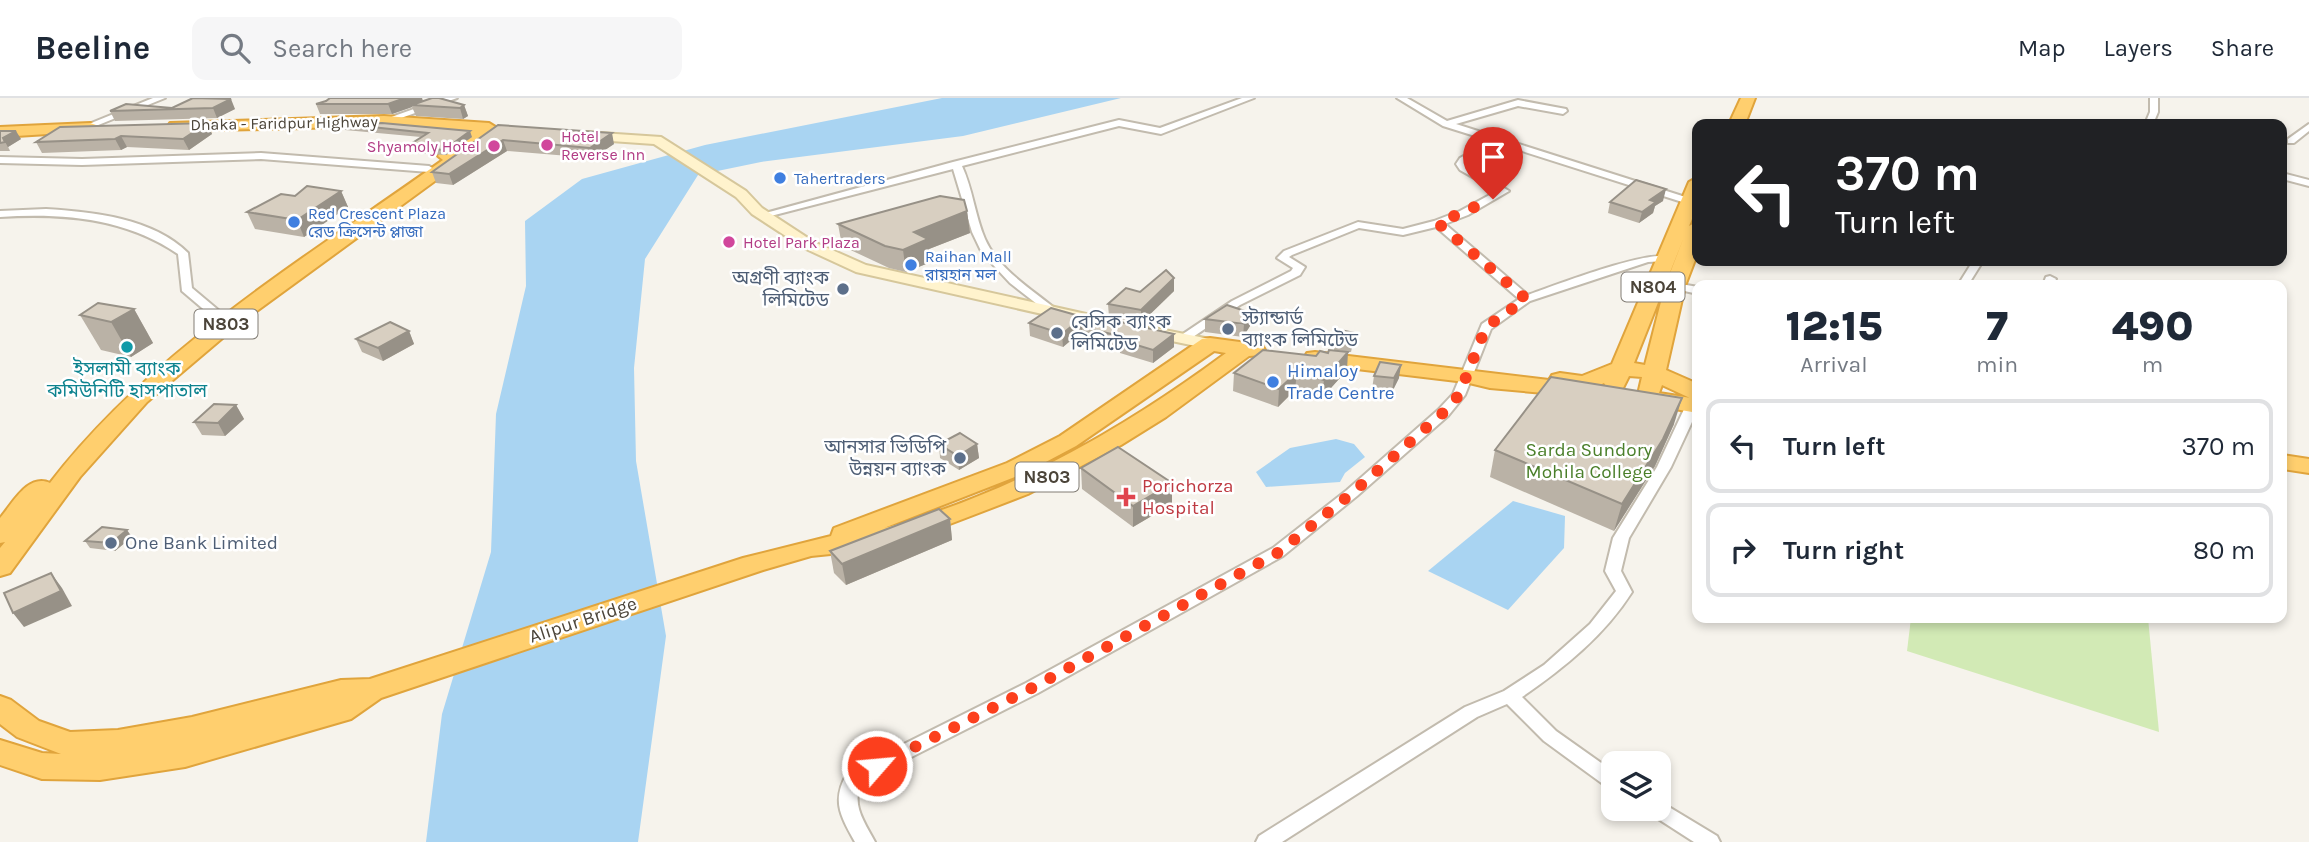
<!DOCTYPE html>
<html lang="en">
<head>
<meta charset="utf-8">
<style>
  body { margin:0; font-family:Karla,"Noto Sans Bengali",sans-serif; background:#f6f6f7; color:#1f2937; height:100vh; display:flex; flex-direction:column; font-size:26px; white-space:nowrap }
  * { box-sizing:border-box; margin:0 }
  p { font-size:23px; color:#747a83 }
  .icon { flex:none; width:38px; height:38px; fill:none; stroke:currentColor; stroke-width:2; stroke-linecap:round; stroke-linejoin:round }
  .map { position:relative; flex:1; overflow:hidden }
  .details { position:absolute; left:1692px; top:182px; width:595px; height:343px; display:flex; flex-direction:column; background:#fff; border-radius:14px; box-shadow:0 4px 10px #0003 }
  .details>* { flex:none }
  .hud { position:absolute; left:1692px; top:21px; width:595px; height:147px; border-radius:14px; box-shadow:0 4px 10px #0003; background:#202124; color:#fff; overflow:hidden }
  .buttons { position:absolute; left:1601px; top:653px; display:grid; gap:14px }
  .buttons a { display:grid; place-items:center; width:70px; height:70px; border-radius:14px; background:#fff; box-shadow:0 4px 10px #0003; font-size:35px }
  .pin { position:absolute; display:grid; place-items:center; width:60px; height:60px; color:#fff; margin:-72px -30px; border-radius:50% 50% 50% 0; rotate:-45deg; box-shadow:0 0 7px #0007 }
  .pin .icon { rotate:45deg }
  .me { position:absolute; width:77px; margin:-38px; rotate:63deg; stroke-linejoin:round; filter:drop-shadow(0 0 5px #0008) }
  .turn { display:flex; align-items:center; gap:24px; height:147px; padding:0 28px; font-size:32px }
  .turn .icon { width:91px; height:91px; stroke-width:2.5 }
  .turn b { display:block; font-size:49px; line-height:60px }
  .eta { display:flex; justify-content:space-evenly; align-items:center; height:119px; text-align:center }
  .eta b { font-size:42px; font-weight:800; line-height:49px }
  ul { padding:0; list-style:none }
  li { display:flex; align-items:center; gap:21px; height:94px; margin:0 14px 10px; padding:0 14px; border:4px solid #e0e1e3; border-radius:14px }
  li div { flex:1 }
  li b { display:block; font-size:26px }
  li em { font-style:normal }
  header { display:flex; align-items:center; gap:42px; box-sizing:border-box; height:98px; padding:0 35px; background:#fff; border-bottom:2px solid #e0e1e3 }
  header strong { font-size:33px }
  nav { display:flex; gap:38px; margin-inline-start:auto; font-size:24px }
  .search { width:490px; height:63px; background:#f6f6f7; display:flex; align-items:center; gap:18px; box-sizing:border-box; padding:0 24px; border-radius:14px; color:#747a83; font-size:26px }
  .map>svg:first-child { display:block }
  .green { fill:#d2eab5 }
  .water { fill:#a9d4f2 }
  .lines { fill:none; stroke-linecap:round; stroke-linejoin:round }
  .street-casing { stroke:#c2bbae; stroke-width:4 }
  .secondary-casing { stroke:#d6c79b; stroke-width:4 }
  .highway-casing { stroke:#e0a43c; stroke-width:4 }
  .street { fill:#fff; fill-rule:evenodd }
  .secondary { fill:#fff3cd; fill-rule:evenodd }
  .highway { fill:#ffcf6e; fill-rule:evenodd }
  .wall { fill:#bab2a6 }
  .shaded-wall { fill:#979187 }
  .building { fill:#d8cfc1; stroke:#979187; stroke-width:2 }
  .route { stroke:#fc3f1d; stroke-width:12; stroke-dasharray:0 21.6 }
  .hotel-dot { fill:#d1479c; stroke:#fff; stroke-width:2.5 }
  .shop-dot { fill:#3f7fe0; stroke:#fff; stroke-width:2.5 }
  .service-dot { fill:#5c6f8a; stroke:#fff; stroke-width:2.5 }
  .culture-dot { fill:#0f9aa8; stroke:#fff; stroke-width:2.5 }
  .health-dot { fill:#e0444e; stroke:#fff; stroke-width:2.5 }
  .labels { text-anchor:middle; dominant-baseline:central; stroke-width:5; stroke-linejoin:round; paint-order:stroke }
  .far-street-label { font-size:16px; fill:#4b4439; stroke:#fff }
  .far-hotel-label { font-size:16px; fill:#b23c85; stroke:#fff; text-anchor:start }
  .far-shop-label { font-size:16px; fill:#366cbe; stroke:#fff; text-anchor:start }
  .shield { fill:#fff; stroke:#817c74; stroke-width:2 }
  .shield-label { font-size:18px; font-weight:bold; fill:#4b4439 }
  .service-label { font-size:19px; fill:#4e5e75; stroke:#fff; text-anchor:start }
  .culture-label { font-size:19px; fill:#0d838f; stroke:#fff }
  .shop-label { font-size:19px; fill:#366cbe; stroke:#fff; text-anchor:start }
  .park-label { font-size:19px; fill:#4a7f2a; stroke:#fff }
  .health-label { font-size:19px; fill:#be3a42; stroke:#fff; text-anchor:start }
  .street-label { font-size:19px; fill:#4b4439; stroke:#fff }
</style>
</head>
<body>
<header>
<strong>Beeline</strong>
<div class="search"><svg class="icon" aria-label="search" viewBox="0 0 24 24"><circle cx="10" cy="10" r="6"/><path d="M15 15l6 6"/></svg>Search here</div>
<nav><a>Map</a><a>Layers</a><a>Share</a></nav>
</header>
<div class="map">
<svg width="2309" height="744" viewBox="0 0 2309 744">
  <rect width="100%" height="100%" fill="#f6f3ec"/>
  <polygon class="green" points="1911,520 2148,520 2159,634 1907,553"/>
  <g class="water">
    <polygon points="942,0 1121,0 963,38 761,64 698,77 645,161 634,270 636,363 666,538 638,744 426,744 442,616 491,454 496,316 526,188 525,123 582,81 705,47"/>
    <polygon points="1336,341 1354,346 1365,359 1345,375 1340,384 1266,389 1256,374 1290,350"/>
    <polygon points="1513,403 1565,418 1564,450 1508,512 1428,473"/>
  </g>
  <g class="lines">
    <g class="street-casing">
      <g id="street">
        <polygon points="153,0 165,0 86,32 79,30"/>
        <polygon points="445,0 457,0 387,25 380,23"/>
        <path d="M1242 0H1254L1161 36 1119 28 962 68C973 92 975 118 985 141 999 173 1034 192 1059 214V218L1055 220 1010 185 982 155 972 134 953 71 763 120 758 117 953 64 1119 22 1160 30Z"/>
        <path d="M1397 0H1407L1447 23 1518 2 1566 11 1567 13 1563 16 1518 8 1456 26 1698 103V109L1500 46 1467 64V68L1509 93 1468 117 1445 126 1528 197C1551 189 1654 149 1670 160L1665 163 1648 164 1530 203 1491 231 1465 297 1448 318 1357 398 1283 458 1038 595 862 684C850 706 865 725 875 744H855C840 717 831 702 848 674L1026 585 1273 450 1347 392 1438 312 1453 296 1482 226 1519 201 1436 129 1403 137 1359 130 1292 157 1289 159 1305 169 1300 177 1240 207 1187 243 1183 244 1177 240 1232 203 1291 173 1293 170 1277 160 1284 153 1358 124 1403 131 1434 123 1460 113 1497 93 1460 72 1456 66 1460 60 1491 43 1443 28Z"/>
        <polygon points="2150,0 2158,0 2158,14 2153,26 2145,26 2150,14"/>
        <polygon points="2309,26 2309,33 2294,45 2288,45 2288,41"/>
        <polygon points="261,55 429,68 434,71 429,74 261,61 82,67 0,65 0,59 82,61"/>
        <polygon points="2282,75 2309,82 2309,88 2282,81"/>
        <path d="M46 111C93 114 153 120 188 155L192 190 223 216 238 222 232 226 215 221 182 193 178 156C125 120 63 115 0 119V113Z"/>
        <polygon points="1973,163 1983,163 1968,187 1958,187"/>
        <polygon points="2050,178 2056,181 2053,187 2043,187 2046,179"/>
        <polygon points="1675,185 1698,189 1698,196 1671,190 1669,188"/>
        <path d="M1693 303 1698 304V311L1671 369 1629 440 1621 473 1632 494C1604 538 1564 570 1522 599L1556 633 1614 674V691L1607 689 1544 643 1507 606 1477 619 1282 744H1256L1259 738 1465 609 1504 593 1544 567 1590 526 1616 493 1605 473 1613 440 1657 369 1686 307Z"/>
        <polygon points="1659,703 1717,738 1720,744 1694,744 1649,715 1647,710 1659,710"/>
      </g>
    </g>
    <g class="secondary-casing">
      <g id="secondary">
        <polygon points="586,34 661,39 746,93 762,110 814,144 866,167 1113,222 1121,227 1113,232 856,174 804,150 752,116 736,99 654,46 582,41 582,35"/>
        <polygon points="1149,229 1210,241 1218,246 1210,251 1143,237 1141,234 1143,231"/>
      </g>
    </g>
    <g class="highway-casing">
      <g id="highway">
        <polygon points="1741,0 1755,0 1745,26 1729,26"/>
        <path d="M384 18 489 25 497 30 462 54 467 58 465 61 239 226 147 304 80 379 10 475 0 478V450L5 444 0 445V420C13 405 28 375 50 385 152 252 307 159 443 62L438 58 440 55 469 33 384 28 176 33 170 31 168 28 170 25Z"/>
        <polygon points="90,25 96,27 98,30 96,33 0,39 0,29"/>
        <path d="M1698 79V107L1689 128 1698 123V154L1685 188 1666 272 1698 286V315L1640 305 1637 300 1641 295 1639 292 1642 279 1629 278 1623 290H1607L1604 285 1577 298 1490 290 1465 284 1315 266 1307 265 1304 260 1307 255 1315 254 1549 282 1552 277 1560 275 1582 278 1612 266 1689 84ZM1684 139 1665 188 1645 267 1634 265ZM1662 287 1690 300H1691L1659 295Z"/>
        <path d="M1210 240 1262 247 1265 252 1262 257 1249 258 1166 319 1121 347 1028 396 929 434 860 453 811 458 763 472 381 600 351 621 185 669 100 682 42 681 0 667V642L42 655 61 656 17 639 0 626V598L11 602 39 623 70 634 118 632 192 619 341 582 370 581 743 460 831 438 834 430 1007 365 1060 338 1202 241ZM1214 253 1226 255C1122 332 1010 396 884 430L1025 375 1076 348Z"/>
        <polygon points="2282,357 2309,361 2309,375 2282,371"/>
      </g>
    </g>
    <use href="#street" class="street"/>
    <use href="#secondary" class="secondary"/>
    <use href="#highway" class="highway"/>
  </g>
  <g class="wall">
    <polygon points="193,0 235,11 217,20 115,23 110,13 172,10"/>
    <polygon points="330,0 422,0 423,3 464,7 468,18 463,21 416,18 412,9 392,16 320,16 316,6 326,3"/>
    <polygon points="207,25 212,36 189,52 127,49 121,52 42,55 36,44"/>
    <polygon points="343,26 472,39 446,57 408,55 406,49 421,39 345,32"/>
    <polygon points="498,27 614,46 593,60 507,53 453,87 436,85 432,74"/>
    <polygon points="0,33 21,41 8,49 10,53 0,53"/>
    <polygon points="341,93 348,109 304,139 255,131 247,114 295,98"/>
    <polygon points="1663,103 1655,108 1653,115 1639,125 1608,115 1610,104"/>
    <polygon points="967,113 970,135 929,151 931,164 906,174 889,170 842,148 838,126"/>
    <polygon points="1174,180 1174,193 1141,225 1109,219 1108,206"/>
    <polygon points="134,211 153,245 131,259 101,252 80,217"/>
    <polygon points="1083,219 1084,227 1174,249 1153,265 1120,255 1120,251 1082,242 1082,233 1063,249 1030,238 1029,225"/>
    <polygon points="1205,221 1250,228 1243,239 1205,234"/>
    <polygon points="409,233 414,246 383,263 362,254 356,241"/>
    <polygon points="1354,241 1351,254 1334,252 1335,245"/>
    <polygon points="1347,272 1322,300 1295,292 1278,309 1233,293 1234,275"/>
    <polygon points="1374,278 1399,280 1392,294 1372,291"/>
    <polygon points="236,307 244,321 225,338 202,337 194,324"/>
    <polygon points="1674,326 1655,368 1614,433 1490,379 1495,352"/>
    <polygon points="939,346 977,346 979,360 959,372 940,360"/>
    <polygon points="1081,370 1172,406 1133,429 1082,391"/>
    <polygon points="950,421 952,442 846,487 834,475 830,453"/>
    <polygon points="132,439 115,453 90,450 85,443"/>
  </g>
  <g class="shaded-wall">
    <polygon points="405,0 422,0 423,5 412,7 412,9 392,16 388,6"/>
    <polygon points="231,1 235,11 217,20 213,10"/>
    <polygon points="464,7 468,18 463,21 460,10"/>
    <polygon points="207,25 212,36 189,52 183,41"/>
    <polygon points="16,33 21,41 8,49 10,53 3,40"/>
    <polygon points="470,33 472,39 446,57 444,52"/>
    <polygon points="612,35 614,46 593,60 590,50"/>
    <polygon points="121,38 127,49 121,52 115,41"/>
    <polygon points="503,42 507,53 453,87 449,76"/>
    <polygon points="1666,91 1663,103 1655,108 1653,115 1639,125 1642,114 1650,102"/>
    <polygon points="341,93 348,109 304,139 297,122"/>
    <polygon points="967,113 970,135 929,151 931,164 906,174 903,152 914,134"/>
    <polygon points="1174,180 1174,193 1141,225 1141,212"/>
    <polygon points="134,211 153,245 131,259 111,224"/>
    <polygon points="1251,215 1250,228 1243,239 1244,226"/>
    <polygon points="1083,219 1084,229 1082,229 1082,233 1063,249 1062,236"/>
    <polygon points="409,233 414,246 383,263 378,250"/>
    <polygon points="1174,236 1174,249 1153,265 1153,252"/>
    <polygon points="1348,254 1347,272 1322,300 1324,282"/>
    <polygon points="1401,267 1399,280 1392,294 1394,280"/>
    <polygon points="1297,274 1295,292 1278,309 1279,291"/>
    <polygon points="1682,300 1674,326 1655,368 1614,433 1622,406"/>
    <polygon points="236,307 244,321 225,338 218,325"/>
    <polygon points="977,346 979,360 959,372 958,358"/>
    <polygon points="1172,385 1172,406 1133,429 1133,408"/>
    <polygon points="950,421 952,442 846,487 842,466"/>
    <polygon points="127,432 132,439 115,453 111,445"/>
    <polygon points="51,475 62,490 72,508 24,529 13,515"/>
  </g>
  <g class="building">
    <polygon points="193,0 231,1 213,10 110,13 126,6 172,10"/>
    <polygon points="330,0 405,0 388,6 316,6 326,3"/>
    <polygon points="432,0 439,0 464,7 460,10 412,7"/>
    <polygon points="207,25 183,41 121,38 115,41 36,44 60,29"/>
    <polygon points="382,25 470,33 444,52 406,49 428,35 343,26"/>
    <polygon points="498,27 612,35 590,50 503,42 449,76 432,74"/>
    <polygon points="0,33 16,33 3,40 5,44 0,45"/>
    <polygon points="1636,82 1666,91 1650,102 1656,104 1642,114 1610,104"/>
    <polygon points="307,88 341,93 297,122 247,114 281,96 295,98"/>
    <polygon points="940,98 964,102 967,113 914,134 928,141 903,152 885,148 838,126"/>
    <polygon points="1166,172 1174,180 1141,212 1108,206 1126,190 1140,194"/>
    <polygon points="98,205 134,211 111,224 80,217"/>
    <polygon points="1227,207 1251,215 1244,226 1205,221"/>
    <polygon points="1051,210 1083,219 1062,236 1029,225"/>
    <polygon points="1094,218 1174,236 1153,252 1120,242 1124,239 1082,229"/>
    <polygon points="390,224 409,233 378,250 356,241"/>
    <polygon points="1340,232 1355,235 1352,247 1335,245"/>
    <polygon points="1263,252 1316,258 1320,253 1328,255 1329,252 1348,254 1324,282 1297,274 1279,291 1234,275"/>
    <polygon points="1380,264 1401,267 1394,280 1374,278"/>
    <polygon points="1551,279 1682,300 1663,341 1622,406 1495,352"/>
    <polygon points="214,306 236,307 218,325 194,324"/>
    <polygon points="960,335 977,346 958,358 939,346"/>
    <polygon points="1118,349 1172,385 1133,408 1081,370"/>
    <polygon points="939,411 950,421 842,466 830,453"/>
    <polygon points="102,429 127,432 111,445 85,443"/>
    <polygon points="51,475 61,493 13,515 4,495"/>
  </g>
  <g class="lines">
    <polyline class="route" points="877,668 1032,590 1279,454 1352,395 1443,315 1459,297 1486,229 1526,201 1438,125 1493,101"/>
  </g>
  <g class="hotel-dot">
    <circle cx="547" cy="47" r="7"/>
    <circle cx="494" cy="48" r="7"/>
    <circle cx="729" cy="144" r="7"/>
  </g>
  <g class="shop-dot">
    <circle cx="780" cy="80" r="7"/>
    <circle cx="294" cy="124" r="7"/>
    <circle cx="911" cy="167" r="7"/>
    <circle cx="1273" cy="284" r="7"/>
  </g>
  <g class="service-dot">
    <circle cx="843" cy="191" r="7"/>
    <circle cx="1228" cy="231" r="7"/>
    <circle cx="1057" cy="235" r="7"/>
    <circle cx="960" cy="360" r="7"/>
    <circle cx="111" cy="445" r="7"/>
  </g>
  <circle class="culture-dot" cx="127" cy="249" r="7"/>
  <path class="health-dot" d="M1122.5 388.5h7v7h7v7h-7v7h-7v-7h-7v-7h7z"/>
  <g class="labels">
    <g class="far-street-label">
      <text transform="translate(284 25) rotate(-1)">Dhaka - Faridpur Highway</text>
    </g>
    <g class="far-hotel-label">
      <text x="561" y="38">Hotel<tspan x="561" dy="18">Reverse Inn</tspan></text>
      <text x="480" y="48" text-anchor="end">Shyamoly Hotel</text>
      <text x="743" y="144">Hotel Park Plaza</text>
    </g>
    <g class="far-shop-label">
      <text x="794" y="80">Tahertraders</text>
      <text x="308" y="115">Red Crescent Plaza<tspan x="308" dy="18">রেড ক্রিসেন্ট প্লাজা</tspan></text>
      <text x="925" y="158">Raihan Mall<tspan x="925" dy="18">রায়হান মল</tspan></text>
    </g>
    <g class="shield">
      <rect x="1621.5" y="174.5" width="63" height="29" rx="5"/>
      <rect x="194.5" y="211.5" width="63" height="29" rx="5"/>
      <rect x="1015.5" y="364.5" width="63" height="29" rx="5"/>
    </g>
    <g class="shield-label">
      <text x="1653" y="189">N804</text>
      <text x="226" y="226">N803</text>
      <text x="1047" y="379">N803</text>
    </g>
    <g class="service-label">
      <text x="829" y="180" text-anchor="end">অগ্রণী ব্যাংক<tspan x="829" dy="22">লিমিটেড</tspan></text>
      <text x="1242" y="220">স্ট্যান্ডার্ড<tspan x="1242" dy="22">ব্যাংক লিমিটেড</tspan></text>
      <text x="1071" y="224">বেসিক ব্যাংক<tspan x="1071" dy="22">লিমিটেড</tspan></text>
      <text x="946" y="349" text-anchor="end">আনসার ভিডিপি<tspan x="946" dy="22">উন্নয়ন ব্যাংক</tspan></text>
      <text x="125" y="445">One Bank Limited</text>
    </g>
    <g class="culture-label">
      <text x="127" y="271">ইসলামী ব্যাংক<tspan x="127" dy="22">কমিউনিটি হাসপাতাল</tspan></text>
    </g>
    <g class="shop-label">
      <text x="1287" y="273">Himaloy<tspan x="1287" dy="22">Trade Centre</tspan></text>
    </g>
    <g class="park-label">
      <text x="1589" y="352">Sarda Sundory<tspan x="1589" dy="22">Mohila College</tspan></text>
    </g>
    <g class="health-label">
      <text x="1142" y="388">Porichorza<tspan x="1142" dy="22">Hospital</tspan></text>
    </g>
    <g class="street-label">
      <text transform="translate(583 522) rotate(-18)">Alipur Bridge</text>
    </g>
  </g>
</svg>
<div class="buttons">
<a><svg class="icon" aria-label="layers" viewBox="0 0 24 24"><path d="M12 4l9 5-9 5-9-5zM3 14l9 5 9-5"/></svg></a>
</div>
<div class="pin" style="left:1493px;top:101px;background:#d93025"><svg class="icon" aria-label="arrive" viewBox="0 0 24 24"><path d="M6 21V4h12l-3 4 3 4H6"/></svg></div>
<svg class="me" style="left:877px;top:668px" viewBox="-20 -20 40 40"><circle r="17" fill="#fc3f1d" stroke="#fff" stroke-width="3"/><path d="M0-11L8 9 0 5-8 9z" fill="#fff"/></svg>
<div class="hud">
<div class="turn"><svg class="icon" aria-label="left" viewBox="0 0 24 24"><path d="M17 20v-9H6M10 6l-5 5 5 5"/></svg><div><b>370 m</b>Turn left</div></div>
</div>
<section class="details">
<div class="eta">
<div><b>12:15</b><p>Arrival</p></div>
<div><b>7</b><p>min</p></div>
<div><b>490</b><p>m</p></div>
</div>
<ul>
<li><svg class="icon" aria-label="left" viewBox="0 0 24 24"><path d="M17 20v-9H6M10 6l-5 5 5 5"/></svg><div><b>Turn left</b></div><em>370 m</em></li>
<li><svg class="icon" aria-label="right" viewBox="0 0 24 24"><path d="M7 20v-9h11M14 6l5 5-5 5"/></svg><div><b>Turn right</b></div><em>80 m</em></li>
</ul>
</section>
</div>
</body>
</html>
